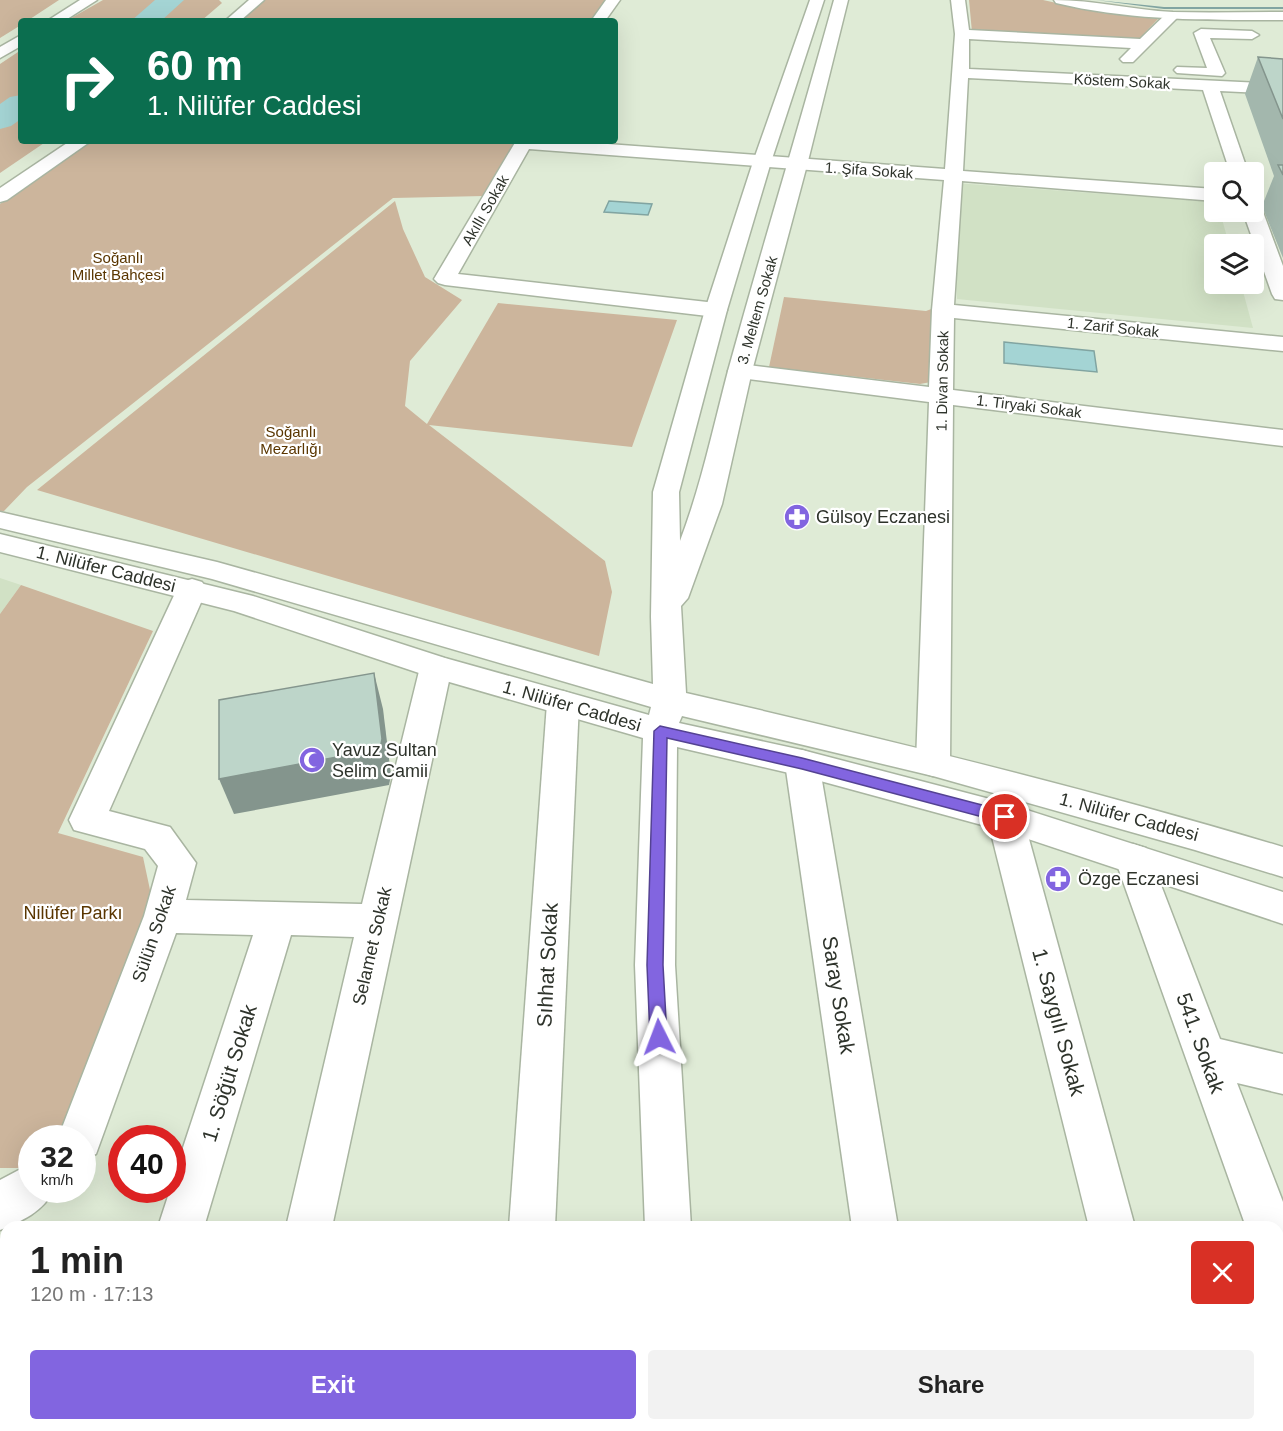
<!DOCTYPE html>
<html lang="en">
<head>
<meta charset="utf-8">
<style>
  body { margin:0; font-family:Arial,sans-serif; background:#f2f2f2; color:#222; height:100vh; display:flex; flex-direction:column; font-size:22px; white-space:nowrap }
  * { box-sizing:border-box; margin:0 }
  p { font-size:20px; color:#767676 }
  .icon { flex:none; width:33px; height:33px; fill:none; stroke:currentColor; stroke-width:2; stroke-linecap:round; stroke-linejoin:round }
  .map { position:relative; flex:1; overflow:hidden }
  .sheet { position:absolute; left:0px; top:1221px; width:1284px; height:210px; display:flex; flex-direction:column; background:#fff; border-radius:18px 18px 0 0; box-shadow:0 6px 24px #0002 }
  .sheet>* { flex:none }
  .hud { position:absolute; left:18px; top:18px; width:600px; height:126px; border-radius:6px; box-shadow:0 6px 24px #0002; background:#0b6e4f; color:#fff; overflow:hidden }
  .tools { position:absolute; left:1204px; top:162px; display:grid; gap:12px }
  .tools a { display:grid; place-items:center; width:60px; height:60px; border-radius:6px; background:#fff; box-shadow:0 6px 24px #0002; font-size:30px }
  .speed { position:absolute; left:18px; top:1125px; display:flex; gap:12px; font-size:30px; font-weight:700; text-align:center }
  .speed>* { display:grid; place-content:center; width:78px; height:78px; border-radius:50%; background:#fff; box-shadow:0 6px 24px #0002; line-height:1 }
  .speed small { font-size:15px; font-weight:400 }
  .speed .limit { border:9px solid #d22; background:#fff; color:#111 }
  .pin { position:absolute; display:grid; place-items:center; width:51px; height:51px; color:#fff; margin:-26px; border:3px solid #fff; border-radius:50%; box-shadow:0 2px 6px #0007 }
  .me { position:absolute; width:66px; margin:-33px; rotate:357deg; stroke-linejoin:round; filter:drop-shadow(0 0 4px #0008) }
  .turn { display:flex; align-items:center; gap:21px; height:126px; padding:0 30px; font-size:27px }
  .turn .icon { width:78px; height:78px; stroke-width:2.5 }
  .turn b { display:block; font-size:42px; line-height:51px }
  .round { display:grid; place-items:center; flex:none; width:63px; height:63px; border-radius:6px; background:#f2f2f2 }
  .head { display:flex; align-items:center; justify-content:space-between; height:102px; padding:0 30px }
  h1 { font-size:36px; font-weight:700; line-height:45px }
  .button { display:flex; gap:12px; margin-top:auto; padding:12px 30px }
  .button a { flex:1; height:69px; border-radius:6px; background:#8265e0; color:#fff; font-size:24px; font-weight:700; line-height:69px; text-align:center }
  .button a+a { background:#f2f2f2; color:#222 }
  .map>svg:first-child { display:block }
  .built { fill:#d1e1c5 }
  .green { fill:#ccb59c }
  .water { fill:#a4d4d4; stroke:#81a4a1; stroke-width:1.5 }
  .lines { fill:none; stroke-linecap:round; stroke-linejoin:round }
  .stream { fill:#81a4a1; fill-rule:evenodd }
  .river { fill:#a4d4d4; fill-rule:evenodd }
  .street-casing { stroke:#a9b5a1; stroke-width:3 }
  .secondary-casing { stroke:#a9b5a1; stroke-width:3 }
  .primary-casing { stroke:#a9b5a1; stroke-width:3 }
  .street { fill:#fff; fill-rule:evenodd }
  .secondary { fill:#fff; fill-rule:evenodd }
  .primary { fill:#fff; fill-rule:evenodd }
  .wall { fill:#a3b7ad }
  .shaded-wall { fill:#84958d }
  .building { fill:#bdd5c9; stroke:#84958d; stroke-width:1.5 }
  .route { fill:#8265e0; stroke:#544292; stroke-width:1.5 }
  .labels { text-anchor:middle; dominant-baseline:central; stroke-width:4.5; stroke-linejoin:round; paint-order:stroke }
  .far-street-label { font-size:15px; fill:#2e332b; stroke:#fff }
  .far-park-label { font-size:15px; fill:#5a3600; stroke:#fff }
  .poi-label { font-size:18px; fill:#2e332b; stroke:#fff; text-anchor:start }
  .street-label { font-size:18px; fill:#2e332b; stroke:#fff }
  .park-label { font-size:18px; fill:#5a3600; stroke:#fff }
  .near-street-label { font-size:21px; fill:#2e332b; stroke:#fff }
</style>
</head>
<body>
<div class="map">
<svg width="1283" height="1431" viewBox="0 0 1283 1431">
  <rect width="100%" height="100%" fill="#dfebd6"/>
  <g class="built">
    <polygon points="955,183 1215,202 1215,212 1220,212 1229,244 1215,244 1215,284 1241,284 1253,328 957,299"/>
    <polygon points="0,578 21,585 0,614"/>
  </g>
  <g class="green">
    <polygon points="0,0 59,0 27,21 21,21 21,25 0,38"/>
    <polygon points="103,0 219,0 222,3 201,21 66,21"/>
    <polygon points="262,0 613,0 599,21 239,21"/>
    <polygon points="969,0 1043,0 1102,13 1158,19 1137,41 972,32"/>
    <polygon points="21,50 21,141 47,141 0,173 0,64"/>
    <polygon points="90,141 519,141 484,196 393,198 27,487 4,511 0,511 0,204"/>
    <polygon points="395,201 403,229 425,277 462,300 410,361 405,406 427,424 498,303 677,320 632,447 429,425 605,561 612,592 599,656 37,490"/>
    <polygon points="784,297 926,311 934,308 931,382 920,384 769,367"/>
    <polygon points="21,585 153,631 58,833 143,857 153,904 67,1128 54,1138 32,1138 31,1158 20,1168 0,1168 0,614"/>
  </g>
  <g class="water">
    <polygon points="609,201 652,204 648,215 604,212"/>
    <polygon points="1004,342 1094,351 1097,372 1004,363"/>
  </g>
  <g class="lines">
    <polygon class="stream" points="1096,0 1164,7 1283,7 1283,9 1164,9"/>
    <g class="river">
      <polygon points="155,0 184,0 161,21 131,21"/>
      <polygon points="21,95 21,119 11,126 0,129 0,104 10,97"/>
    </g>
    <g class="street-casing">
      <g id="street">
        <polygon points="606,0 620,0 605,21 591,21"/>
        <polygon points="951,0 965,0 969,30 1140,39 1167,13 1177,13 1179,16 1133,62 1123,62 1120,59 1131,48 969,39 969,69 1283,84 1283,94 1220,91 1248,172 1230,172 1203,90 968,78 963,171 1215,189 1215,201 962,181 954,305 1283,337 1283,351 954,318 953,390 1283,430 1283,446 953,405 950,763 945,772 933,776 921,772 916,763 929,402 740,378 732,376 728,371 732,366 740,364 929,387 932,310 944,180 529,149 458,274 716,303 724,305 727,310 724,315 716,317 445,285 438,283 434,279 516,141 567,141 945,169 955,34"/>
        <polygon points="1201,29 1252,31 1259,35 1252,39 1210,38 1225,73 1222,76 1177,73 1174,70 1177,67 1207,68 1194,33"/>
        <polygon points="1254,206 1260,208 1263,212 1283,266 1283,300 1275,299 1272,294 1243,212 1254,212"/>
        <polygon points="192,579 202,582 207,589 109,811 170,827 196,863 186,900 362,904 420,667 425,659 436,656 447,659 452,667 332,1227 286,1227 354,937 291,935 204,1227 158,1227 170,1190 172,1190 172,1181 253,935 176,933 96,1154 82,1159 82,1138 58,1138 144,916 158,866 145,849 74,830 69,820 177,589 182,582"/>
        <polygon points="563,691 575,695 579,703 555,1227 509,1227 547,703 551,695"/>
        <polygon points="802,750 814,754 819,763 898,1227 852,1227 785,763 790,754"/>
        <polygon points="1005,803 1018,807 1023,817 1135,1227 1089,1227 987,817 992,807"/>
        <polygon points="1133,844 1146,848 1151,859 1220,1039 1283,1054 1283,1094 1237,1083 1283,1202 1283,1289 1278,1287 1278,1227 1246,1227 1115,859 1120,848"/>
        <path d="M32 1163V1190H53C45 1211 20 1222 0 1230V1180Z"/>
        <polygon points="94,1425 146,1425 144,1431 92,1431"/>
        <polygon points="240,1425 292,1425 291,1431 239,1431"/>
        <polygon points="487,1425 539,1425 538,1431 486,1431"/>
        <polygon points="881,1425 933,1425 934,1431 882,1431"/>
        <polygon points="1138,1425 1190,1425 1192,1431 1140,1431"/>
      </g>
    </g>
    <g class="secondary-casing">
      <g id="secondary">
        <path d="M810 0H824L771 162 727 310 679 492 680 541C701 486 713 428 728 371 762 247 800 124 834 0H848L807 165 752 371 722 504 688 598 681 606 686 693C886 739 1086 788 1283 847V877L1195 850 933 776 682 716 679 723 802 750 1005 803 1283 892V924L1004 831 802 776 677 747 675 965 691 1227H645L635 965 643 738 425 675 234 611 0 552V534L253 596 445 658 649 715 651 707 212 579 0 528V512L217 562 653 684 651 617 653 492 705 310 753 162Z"/>
        <polygon points="652,1425 704,1425 705,1431 653,1431"/>
      </g>
    </g>
    <g class="primary-casing">
      <g id="primary">
        <polygon points="80,0 97,0 64,21 47,21"/>
        <polygon points="249,0 264,0 240,21 225,21"/>
        <path d="M1054 0C1094 0 1133 10 1173 12 1209 13 1246 12 1283 12V20C1206 20 1131 21 1056 3Z"/>
        <polygon points="21,35 21,46 0,58 0,47"/>
        <polygon points="70,141 91,141 7,200 0,202 0,188"/>
      </g>
    </g>
    <use href="#street" class="street"/>
    <use href="#secondary" class="secondary"/>
    <use href="#primary" class="primary"/>
  </g>
  <polygon class="wall" points="1258,57 1283,59 1283,258 1262,206 1274,176 1245,94"/>
  <polygon class="shaded-wall" points="374,673 383,709 391,775 389,785 234,814 219,779"/>
  <g class="building">
    <polygon points="1258,57 1283,59 1283,119"/>
    <polygon points="1278,165 1283,165 1283,175"/>
    <polygon points="374,673 382,739 380,749 219,779 219,700"/>
  </g>
  <polygon class="route" points="660,726 802,758 1005,811 1010,813 1013,817 1010,821 1005,823 802,769 667,738 663,965 667,1037 665,1042 659,1045 653,1042 650,1037 647,965 654,731"/>
  <defs>
    <g id="pharmacy-disc" transform="scale(1.35)"><circle r="9.5" fill="#8265e0" stroke="#fff"/><path d="M-2-6h4v4h4v4h-4v4h-4v-4h-4v-4h4Z" fill="#fff"/></g>
    <g id="mosque-disc" transform="scale(1.35)"><circle r="9.5" fill="#8265e0" stroke="#fff"/><path d="M3.5-4.9A6 6 0 1 0 3.5 4.9A5 5 0 1 1 3.5-4.9Z" fill="#fff"/></g>
  </defs>
  <g fill-rule="evenodd">
    <use href="#pharmacy-disc" x="797" y="517"/>
    <use href="#mosque-disc" x="312" y="760"/>
    <use href="#pharmacy-disc" x="1058" y="879"/>
  </g>
  <g class="labels">
    <g class="far-street-label">
      <text transform="translate(1122 81) rotate(3)">Köstem Sokak</text>
      <text transform="translate(869 170) rotate(4)">1. Şifa Sokak</text>
      <text transform="translate(485 210) rotate(-60)">Akıllı Sokak</text>
      <text transform="translate(757 310) rotate(-74)">3. Meltem Sokak</text>
      <text transform="translate(1113 327) rotate(6)">1. Zarif Sokak</text>
      <text transform="translate(942 381) rotate(-89)">1. Divan Sokak</text>
      <text transform="translate(1029 406) rotate(7)">1. Tiryaki Sokak</text>
    </g>
    <g class="far-park-label">
      <text x="118" y="257">Soğanlı<tspan x="118" dy="17">Millet Bahçesi</tspan></text>
      <text x="291" y="431">Soğanlı<tspan x="291" dy="17">Mezarlığı</tspan></text>
    </g>
    <g class="poi-label">
      <text x="816" y="517">Gülsoy Eczanesi</text>
      <text x="332" y="750">Yavuz Sultan<tspan x="332" dy="21">Selim Camii</tspan></text>
      <text x="1078" y="879">Özge Eczanesi</text>
    </g>
    <g class="street-label">
      <text transform="translate(106 569) rotate(14)">1. Nilüfer Caddesi</text>
      <text transform="translate(572 706) rotate(16)">1. Nilüfer Caddesi</text>
      <text transform="translate(1129 817) rotate(15)">1. Nilüfer Caddesi</text>
      <text transform="translate(154 934) rotate(-71)">Sülün Sokak</text>
      <text transform="translate(372 946) rotate(-77)">Selamet Sokak</text>
    </g>
    <g class="park-label">
      <text x="73" y="913">Nilüfer Parkı</text>
    </g>
    <g class="near-street-label">
      <text transform="translate(547 965) rotate(-87)">Sıhhat Sokak</text>
      <text transform="translate(839 995) rotate(81)">Saray Sokak</text>
      <text transform="translate(1059 1022) rotate(75)">1. Saygılı Sokak</text>
      <text transform="translate(1201 1043) rotate(70)">541. Sokak</text>
      <text transform="translate(229 1073) rotate(-73)">1. Söğüt Sokak</text>
    </g>
  </g>
</svg>
<div class="tools">
<a><svg class="icon" aria-label="search" viewBox="0 0 24 24"><circle cx="10" cy="10" r="6"/><path d="M15 15l6 6"/></svg></a>
<a><svg class="icon" aria-label="layers" viewBox="0 0 24 24"><path d="M12 4l9 5-9 5-9-5zM3 14l9 5 9-5"/></svg></a>
</div>
<div class="speed"><div>32<small>km/h</small></div><div class="limit">40</div></div>
<div class="pin" style="left:1005px;top:817px;background:#d93025"><svg class="icon" aria-label="arrive" viewBox="0 0 24 24"><path d="M6 21V4h12l-3 4 3 4H6"/></svg></div>
<svg class="me" style="left:659px;top:1037px" viewBox="-20 -20 40 40"><path d="M0-17L14 15 0 8-14 15z" fill="#8265e0" stroke="#fff" stroke-width="4"/></svg>
<div class="hud">
<div class="turn"><svg class="icon" aria-label="right" viewBox="0 0 24 24"><path d="M7 20v-9h11M14 6l5 5-5 5"/></svg><div><b>60 m</b>1. Nilüfer Caddesi</div></div>
</div>
<section class="sheet">
<div class="head"><div><h1>1 min</h1><p>120 m · 17:13</p></div><a class="round" style="background:#d93025;color:#fff"><svg class="icon" aria-label="close" viewBox="0 0 24 24"><path d="M6 6l12 12M18 6L6 18"/></svg></a></div>
<div class="button"><a>Exit</a><a>Share</a></div>
</section>
</div>
</body>
</html>
